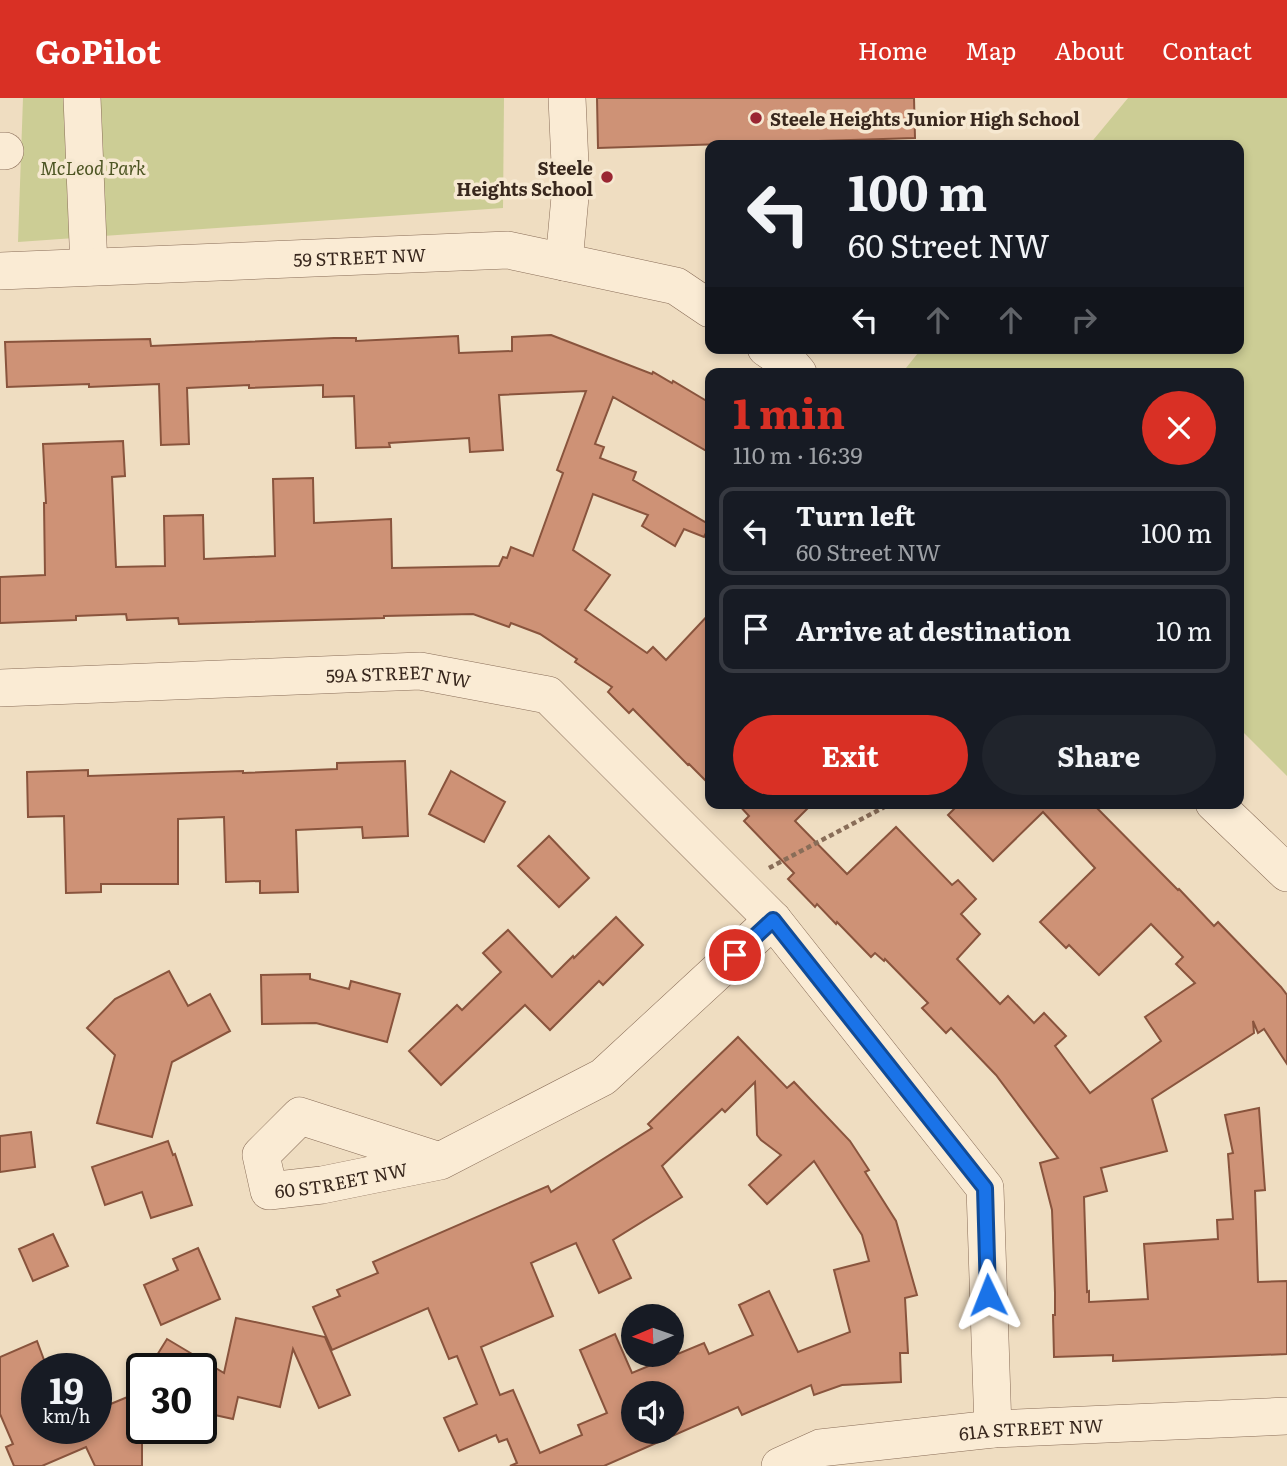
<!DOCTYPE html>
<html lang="en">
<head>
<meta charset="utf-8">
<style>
  body { margin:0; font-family:Literata,serif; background:#20242c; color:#f1f3f6; height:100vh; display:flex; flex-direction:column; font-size:26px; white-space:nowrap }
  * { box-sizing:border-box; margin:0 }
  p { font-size:23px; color:#9ea1a6 }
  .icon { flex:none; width:38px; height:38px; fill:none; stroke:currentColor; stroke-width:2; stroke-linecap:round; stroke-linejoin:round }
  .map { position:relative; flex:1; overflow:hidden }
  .side { position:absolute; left:705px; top:270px; width:539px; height:441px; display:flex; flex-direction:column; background:#171b24; border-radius:14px; box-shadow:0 4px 10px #0003 }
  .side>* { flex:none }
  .top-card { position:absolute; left:705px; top:42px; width:539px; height:214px; border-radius:14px; box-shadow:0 4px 10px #0003; background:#171b24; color:#f1f3f6; overflow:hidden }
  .needle { width:46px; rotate:268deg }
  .tools { position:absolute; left:621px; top:1206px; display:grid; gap:14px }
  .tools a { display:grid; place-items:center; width:63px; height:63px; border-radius:50%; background:#171b24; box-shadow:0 4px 10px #0003; font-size:35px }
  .speed { position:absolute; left:21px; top:1255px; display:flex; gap:14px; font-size:35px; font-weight:700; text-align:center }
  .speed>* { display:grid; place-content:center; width:91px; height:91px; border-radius:50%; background:#171b24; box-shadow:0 4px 10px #0003; line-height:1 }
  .speed small { font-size:18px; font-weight:400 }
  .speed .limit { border:4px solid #111; border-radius:10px; background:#fff; color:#111 }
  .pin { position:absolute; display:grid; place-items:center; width:60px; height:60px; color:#fff; margin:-30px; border:4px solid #fff; border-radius:50%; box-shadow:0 2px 7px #0007 }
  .me { position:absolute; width:77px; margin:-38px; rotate:358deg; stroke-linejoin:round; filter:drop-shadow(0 0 5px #0008) }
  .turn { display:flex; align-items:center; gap:24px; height:147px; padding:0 28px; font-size:32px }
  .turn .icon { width:91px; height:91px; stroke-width:2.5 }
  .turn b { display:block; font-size:49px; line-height:60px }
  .lanes { display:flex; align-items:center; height:66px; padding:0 28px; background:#0003; justify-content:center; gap:35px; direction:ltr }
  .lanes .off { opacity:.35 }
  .round { display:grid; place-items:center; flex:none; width:74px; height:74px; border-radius:37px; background:#20242c }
  .headline { display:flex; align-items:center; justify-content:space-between; height:119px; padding:0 28px }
  h1 { font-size:42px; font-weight:700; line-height:52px; color:#d93025 }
  .button { display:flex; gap:14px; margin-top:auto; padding:14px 28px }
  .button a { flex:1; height:80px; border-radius:42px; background:#d93025; color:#fff; font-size:28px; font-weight:700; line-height:80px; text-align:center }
  .button a+a { background:#20242c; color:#f1f3f6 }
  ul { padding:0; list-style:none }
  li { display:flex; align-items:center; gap:21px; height:88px; margin:0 14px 10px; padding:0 14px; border:4px solid #363941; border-radius:14px }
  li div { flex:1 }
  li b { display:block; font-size:26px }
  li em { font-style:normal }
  header { display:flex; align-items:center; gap:42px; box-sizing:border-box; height:98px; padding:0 35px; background:#d93025; color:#fff }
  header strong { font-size:33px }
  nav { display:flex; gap:38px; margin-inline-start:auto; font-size:24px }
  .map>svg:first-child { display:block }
  .green { fill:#cccd95 }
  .building { fill:#ce9276; stroke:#89543d; stroke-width:2; fill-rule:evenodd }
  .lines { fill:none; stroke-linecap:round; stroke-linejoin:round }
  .minor-casing { stroke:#896d58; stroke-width:38 }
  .path { stroke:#896d58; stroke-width:4.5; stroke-dasharray:5 3.5; stroke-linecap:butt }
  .minor { stroke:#faebd4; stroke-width:37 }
  .route-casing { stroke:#114b97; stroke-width:18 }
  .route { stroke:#1a73e8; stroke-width:12 }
  .poi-dot { fill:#9a2632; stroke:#f6e8d1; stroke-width:2.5 }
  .labels { text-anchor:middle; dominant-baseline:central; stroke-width:7; stroke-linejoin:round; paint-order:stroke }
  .poi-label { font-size:18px; font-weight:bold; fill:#38271d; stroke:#f6e8d1; text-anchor:start }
  .park-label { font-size:18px; font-style:italic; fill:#4d5523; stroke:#f6e8d1 }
  .street-label { font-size:18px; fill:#38271d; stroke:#f6e8d1 }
</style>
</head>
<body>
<header>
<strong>GoPilot</strong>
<nav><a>Home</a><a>Map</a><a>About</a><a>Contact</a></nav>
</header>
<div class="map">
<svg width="1287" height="1368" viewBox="0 0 1287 1368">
  <rect width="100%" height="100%" fill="#efddc1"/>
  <g class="green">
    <polygon points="23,0 504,0 503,110 18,144"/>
    <polygon points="1128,0 1287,0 1287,678 1239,630 1239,275 902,275 922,250 1239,250 1239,47 1089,47"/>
  </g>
  <g class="building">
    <polygon points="597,0 914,0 915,40 598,50"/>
    <polygon points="551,237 652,276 653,274 672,285 673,283 710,305 710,355 613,299 595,346 604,349 600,360 636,374 633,382 710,427 704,439 684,431 675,448 642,428 648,417 593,396 573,452 610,477 585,512 647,555 653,549 666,562 710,515 710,687 689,666 688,667 633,611 629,615 608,594 612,589 575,564 577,561 540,536 511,525 509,529 473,516 384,518 384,520 179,526 178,520 127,522 126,516 76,518 76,522 0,525 0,479 45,477 44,405 46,405 43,346 123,343 125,378 112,379 116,469 165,468 164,418 203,417 204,461 275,458 273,381 313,380 314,425 391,421 392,470 499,468 503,459 507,460 511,449 533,458 563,375 557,372 586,293 499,297 503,352 470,354 469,340 389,345 390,349 356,350 354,298 323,299 323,287 249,290 249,287 187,290 189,346 161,347 159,286 89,289 89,286 7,289 5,244 150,241 151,248 334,240 356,240 356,243 458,238 459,255 512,253 512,239"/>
    <polygon points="405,663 408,738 363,740 362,729 296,732 298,794 260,795 260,783 226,784 224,719 178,721 178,786 101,786 101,794 66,795 64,718 28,719 27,674 88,672 88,678 243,673 243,675 337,671 337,665"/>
    <polygon points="451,673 505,704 484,744 429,716"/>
    <polygon points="737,705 813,705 795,723 847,776 896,729 952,787 958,782 976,801 961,816 980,836 957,861 1000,906 1008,898 1034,925 1044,915 1066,938 1055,948 1090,995 1161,943 1145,919 1195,885 1176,866 1183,859 1151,826 1099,877 1069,847 1066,850 1040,824 1095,770 1043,714 993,763 948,717 960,705 1092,705 1178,792 1179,791 1214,828 1218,824 1281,889 1287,897 1287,966 1264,931 1258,935 1253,923 1254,935 1152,1001 1167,1053 1101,1070 1107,1093 1084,1099 1087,1194 1089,1193 1089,1204 1148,1201 1144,1146 1218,1141 1217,1122 1233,1121 1228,1056 1233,1055 1225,1017 1259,1010 1265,1092 1255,1093 1258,1184 1287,1183 1287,1256 1113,1263 1113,1257 1054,1259 1053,1217 1055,1217 1055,1195 1052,1112 1040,1065 1058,1060 996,977 951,930 946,935 922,910 928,905 885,861 884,863 875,855 871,859 837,824 836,826 817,806 815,809 788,781 794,775 744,723 749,718"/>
    <polygon points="549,738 589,780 559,809 518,768"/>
    <polygon points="616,819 643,847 603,887 599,883 550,932 525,907 441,987 409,953 457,907 462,912 501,874 483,855 508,832 552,879 573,858 574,860"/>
    <polygon points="169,873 188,908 210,896 230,933 172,964 152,1039 97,1025 115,957 87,930 115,901"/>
    <polygon points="310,876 310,881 349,891 351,883 400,896 387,944 316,925 262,926 261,877"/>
    <path d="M738 939 787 990 794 984 850 1043 869 1072 865 1074 896 1123 917 1197 905 1200 908 1255H900L901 1284 842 1287 814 1297 811 1287 742 1317 738 1309 604 1368H510L517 1365 507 1341 499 1344 496 1337 459 1353 444 1320 477 1306 457 1258 449 1261 428 1210 332 1252 313 1209 340 1198 337 1192 378 1175 373 1164 548 1088 551 1094 652 1030 648 1026ZM755 984 757 1037 761 1042 781 1057 749 1087 767 1106 814 1063 862 1137 869 1163 834 1172 850 1234 798 1254 769 1193 739 1207 753 1237 709 1256 704 1245 632 1275 615 1236 580 1252 607 1315 578 1327 582 1337 540 1355 513 1292 500 1297 481 1249 553 1218 531 1165 576 1145 599 1195 631 1180 613 1142 682 1099 662 1068 722 1011 725 1014ZM634 1295H672V1334H634Z"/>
    <polygon points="31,1034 35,1069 0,1074 0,1038"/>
    <polygon points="168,1043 173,1057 175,1056 192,1107 151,1120 142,1094 105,1107 92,1069"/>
    <polygon points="53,1136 68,1168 33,1183 19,1151"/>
    <polygon points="198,1150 220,1201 161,1227 144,1187 178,1172 173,1161"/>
    <polygon points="236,1220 325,1239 350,1297 319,1310 293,1251 280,1309 238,1299 233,1321 201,1314 201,1270 149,1270 167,1241 224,1275"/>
    <polygon points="37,1243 47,1270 37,1270 37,1330 96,1330 96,1312 142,1293 142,1368 95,1368 86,1349 42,1368 14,1368 6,1349 13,1346 0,1316 0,1259"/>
  </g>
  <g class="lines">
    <g class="minor-casing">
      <g id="minor">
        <polyline points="82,0 89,169"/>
        <polyline points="0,53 5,53"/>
        <polyline points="564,164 571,88 567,0"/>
        <path id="s1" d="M0 173 508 152 676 188 710 211"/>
        <polyline points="766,250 792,268 798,275"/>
        <path id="s2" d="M0 590 420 573 548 597 773 822 985 1090 993 1331"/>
        <polyline points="1214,705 1287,775"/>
        <path id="s3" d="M440 1063 300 1018 261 1057 269 1093 322 1087 440 1063 603 979 773 822"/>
        <path id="s4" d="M780 1368 820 1350 993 1331 1287 1318"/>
      </g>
    </g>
    <polyline class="path" points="769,770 892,705"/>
    <use href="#minor" class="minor"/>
  </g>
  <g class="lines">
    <g class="route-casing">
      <polyline id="route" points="735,857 773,822 985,1090 988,1197"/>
    </g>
    <use href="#route" class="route"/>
  </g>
  <g class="poi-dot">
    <circle cx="756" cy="20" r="7"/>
    <circle cx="607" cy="79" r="7"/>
  </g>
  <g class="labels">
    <g class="poi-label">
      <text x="770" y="20">Steele Heights Junior High School</text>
      <text x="593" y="69" text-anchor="end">Steele<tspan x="593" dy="21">Heights School</tspan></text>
    </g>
    <g class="park-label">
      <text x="93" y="69">McLeod Park</text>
    </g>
    <g class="street-label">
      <text stroke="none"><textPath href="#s1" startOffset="360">59 STREET NW</textPath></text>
      <text stroke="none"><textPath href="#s2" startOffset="399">59A STREET NW</textPath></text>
      <text stroke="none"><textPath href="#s3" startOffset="312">60 STREET NW</textPath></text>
      <text stroke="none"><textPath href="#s4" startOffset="256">61A STREET NW</textPath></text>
    </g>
  </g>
</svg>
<div class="tools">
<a><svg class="needle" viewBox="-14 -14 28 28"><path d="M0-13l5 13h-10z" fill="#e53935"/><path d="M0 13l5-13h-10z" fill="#9ea1a6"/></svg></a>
<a><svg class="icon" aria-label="sound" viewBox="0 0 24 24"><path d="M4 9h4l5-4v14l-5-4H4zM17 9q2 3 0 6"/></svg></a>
</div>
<div class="speed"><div>19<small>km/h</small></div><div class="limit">30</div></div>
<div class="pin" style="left:735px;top:857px;background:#d93025"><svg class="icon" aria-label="arrive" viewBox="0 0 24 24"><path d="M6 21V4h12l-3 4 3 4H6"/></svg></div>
<svg class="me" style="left:988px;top:1197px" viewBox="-20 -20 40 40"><path d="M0-17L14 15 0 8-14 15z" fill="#1a73e8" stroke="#fff" stroke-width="4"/></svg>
<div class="top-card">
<div class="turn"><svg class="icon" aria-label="left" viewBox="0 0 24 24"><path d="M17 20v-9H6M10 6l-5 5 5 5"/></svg><div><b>100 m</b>60 Street NW</div></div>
<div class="lanes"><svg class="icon" aria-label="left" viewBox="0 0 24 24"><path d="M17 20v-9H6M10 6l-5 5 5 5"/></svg><svg class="icon off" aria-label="ahead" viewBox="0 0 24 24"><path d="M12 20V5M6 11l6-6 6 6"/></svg><svg class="icon off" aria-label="ahead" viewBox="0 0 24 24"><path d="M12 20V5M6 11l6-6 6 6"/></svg><svg class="icon off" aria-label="right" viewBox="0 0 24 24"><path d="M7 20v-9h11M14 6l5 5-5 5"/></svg></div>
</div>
<section class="side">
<div class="headline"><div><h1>1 min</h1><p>110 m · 16:39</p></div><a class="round" style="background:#d93025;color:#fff"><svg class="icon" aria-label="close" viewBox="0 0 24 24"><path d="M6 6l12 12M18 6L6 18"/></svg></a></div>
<ul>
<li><svg class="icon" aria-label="left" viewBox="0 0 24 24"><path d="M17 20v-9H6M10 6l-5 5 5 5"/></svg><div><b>Turn left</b><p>60 Street NW</p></div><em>100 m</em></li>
<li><svg class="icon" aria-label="arrive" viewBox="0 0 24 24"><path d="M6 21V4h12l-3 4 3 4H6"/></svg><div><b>Arrive at destination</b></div><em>10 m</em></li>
</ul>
<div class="button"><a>Exit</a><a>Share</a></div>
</section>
</div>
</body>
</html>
